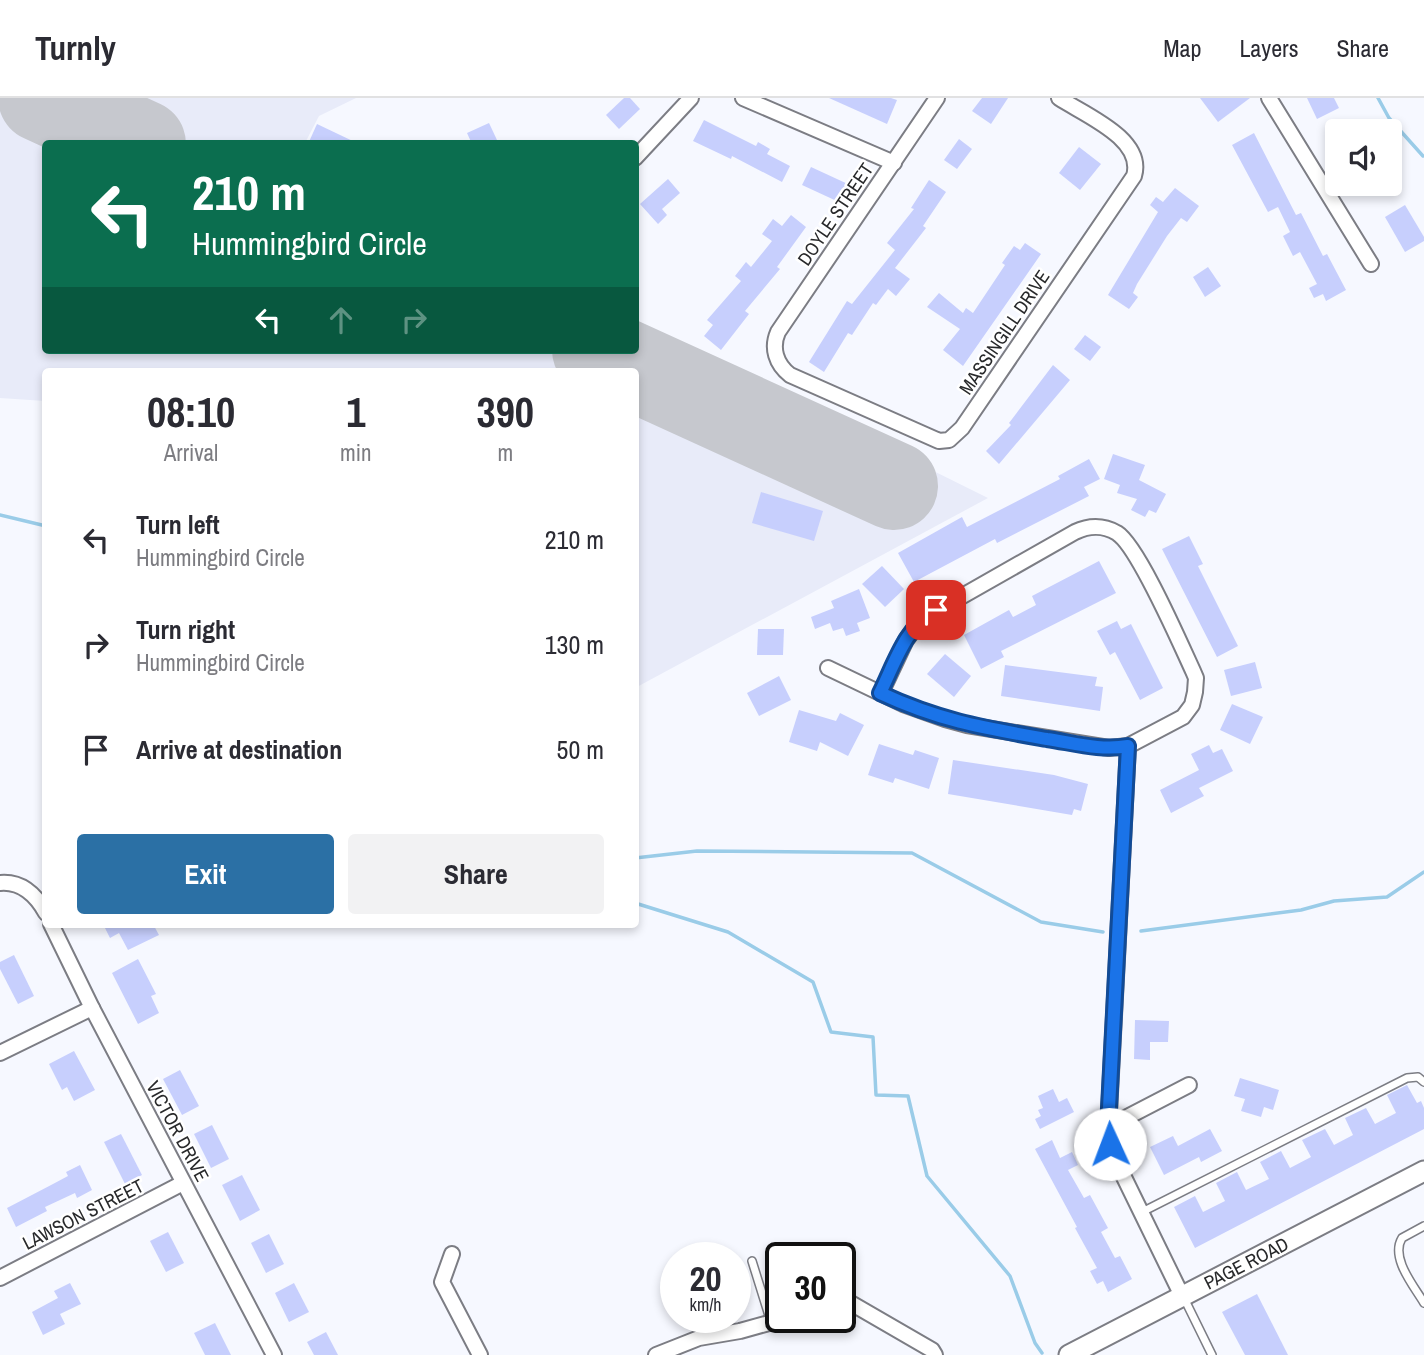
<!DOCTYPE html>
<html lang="en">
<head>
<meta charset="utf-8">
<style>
  body { margin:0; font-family:"Archivo Narrow",sans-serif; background:#f2f2f3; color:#2b2b33; height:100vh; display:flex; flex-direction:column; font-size:26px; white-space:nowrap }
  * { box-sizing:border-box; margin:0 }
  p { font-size:23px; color:#7c7c81 }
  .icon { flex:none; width:38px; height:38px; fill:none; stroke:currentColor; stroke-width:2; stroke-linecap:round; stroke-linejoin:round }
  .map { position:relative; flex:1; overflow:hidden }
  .panel { position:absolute; left:42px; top:270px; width:597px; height:560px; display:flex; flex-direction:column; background:#fff; border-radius:7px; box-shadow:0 4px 10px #0003 }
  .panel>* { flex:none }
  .banner { position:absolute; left:42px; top:42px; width:597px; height:214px; border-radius:7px; box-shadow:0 4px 10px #0003; background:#0b6e4f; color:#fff; overflow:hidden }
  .tools { position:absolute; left:1325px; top:21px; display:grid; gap:14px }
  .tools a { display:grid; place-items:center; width:77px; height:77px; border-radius:7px; background:#fff; box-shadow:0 4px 10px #0003; font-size:35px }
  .speed { position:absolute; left:660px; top:1144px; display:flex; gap:14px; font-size:35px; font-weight:700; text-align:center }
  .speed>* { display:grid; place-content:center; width:91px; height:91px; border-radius:50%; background:#fff; box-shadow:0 4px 10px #0003; line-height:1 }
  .speed small { font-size:18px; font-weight:400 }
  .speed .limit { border:4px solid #111; border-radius:10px; background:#fff; color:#111 }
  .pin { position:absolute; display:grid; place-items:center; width:60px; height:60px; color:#fff; margin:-30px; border-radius:14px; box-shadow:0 4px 10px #0006 }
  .me { position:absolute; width:77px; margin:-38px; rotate:358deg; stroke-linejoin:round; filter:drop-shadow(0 0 5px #0008) }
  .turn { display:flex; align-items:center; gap:24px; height:147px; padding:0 35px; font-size:32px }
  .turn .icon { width:91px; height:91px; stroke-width:2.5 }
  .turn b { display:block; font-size:49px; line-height:60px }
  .lanes { display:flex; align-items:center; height:66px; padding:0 35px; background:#0003; justify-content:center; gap:35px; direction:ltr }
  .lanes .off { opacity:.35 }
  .eta { display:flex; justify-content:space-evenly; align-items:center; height:119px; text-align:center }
  .eta b { font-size:42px; font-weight:700; line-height:49px }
  .cta { display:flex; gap:14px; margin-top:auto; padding:14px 35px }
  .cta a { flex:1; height:80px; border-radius:7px; background:#2b70a5; color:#fff; font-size:28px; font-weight:700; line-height:80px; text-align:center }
  .cta a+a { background:#f2f2f3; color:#2b2b33 }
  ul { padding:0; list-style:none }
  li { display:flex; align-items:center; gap:21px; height:105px; padding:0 35px }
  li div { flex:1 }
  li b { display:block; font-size:26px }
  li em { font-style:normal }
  header { display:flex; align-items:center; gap:42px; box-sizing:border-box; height:98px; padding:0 35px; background:#fff; border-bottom:2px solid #e1e1e2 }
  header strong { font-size:33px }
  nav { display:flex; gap:38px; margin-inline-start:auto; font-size:24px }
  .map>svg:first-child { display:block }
  .built { fill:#e8ebf9 }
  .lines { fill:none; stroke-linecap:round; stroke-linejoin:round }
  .stream { stroke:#9acce8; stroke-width:3.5 }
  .runway { stroke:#c6c8ce; stroke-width:88 }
  .building { fill:#c7cffd }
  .lane-casing { stroke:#7c7d84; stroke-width:10 }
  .street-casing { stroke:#7c7d84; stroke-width:18 }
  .secondary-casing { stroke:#7c7d84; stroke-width:23 }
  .lane { stroke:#fff; stroke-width:7 }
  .street { stroke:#fff; stroke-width:14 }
  .secondary { stroke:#fff; stroke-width:19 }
  .route-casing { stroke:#114b97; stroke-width:18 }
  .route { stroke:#1a73e8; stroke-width:12 }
  .labels { text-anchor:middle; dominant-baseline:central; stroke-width:5; stroke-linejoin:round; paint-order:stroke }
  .street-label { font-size:19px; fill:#28292b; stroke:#fff }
</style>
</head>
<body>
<header>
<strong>Turnly</strong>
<nav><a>Map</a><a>Layers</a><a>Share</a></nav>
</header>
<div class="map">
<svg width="1424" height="1257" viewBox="0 0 1424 1257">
  <rect width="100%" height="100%" fill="#f6f8ff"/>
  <polygon class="built" points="0,0 356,0 319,18 305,45 46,46 46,252 635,252 635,225 988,400 635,590 635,273 46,273 45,303 0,300"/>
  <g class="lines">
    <g class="stream">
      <polyline points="1378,0 1389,20 1423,58"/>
      <polyline points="0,417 46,428"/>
      <polyline points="635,760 697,753 912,755 1041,824 1103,834"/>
      <polyline points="635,805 728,834 813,884 831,934 873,939 876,997 908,998 927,1078 1010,1178 1035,1245 1042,1255"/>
      <polyline points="1141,833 1301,812 1334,803 1387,799 1424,774"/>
    </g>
    <g class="runway">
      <polyline points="42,0 142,46"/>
      <polyline points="596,252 894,388"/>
    </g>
  </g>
  <g class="building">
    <polygon points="624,0 630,0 640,11 619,31 606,17"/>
    <polygon points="829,0 891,0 897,2 887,26"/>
    <polygon points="982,0 1008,0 991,26 972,13"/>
    <polygon points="1200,0 1250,0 1218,24"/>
    <polygon points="1307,0 1334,0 1339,10 1317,21"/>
    <polygon points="704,22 756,48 758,44 770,51 767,56 790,68 782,84 732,58 731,61 693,43"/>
    <polygon points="489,25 497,42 490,46 472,46 467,35"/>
    <polygon points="317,26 359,46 308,46"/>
    <polygon points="1254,35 1296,117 1301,115 1323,158 1327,156 1346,192 1326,203 1323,196 1314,200 1309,190 1317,186 1300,154 1293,158 1283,138 1290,134 1278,109 1268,114 1232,47"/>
    <polygon points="959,41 972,51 957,71 944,62"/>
    <polygon points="1079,49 1101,66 1080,92 1059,75"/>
    <polygon points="811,69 850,87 841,105 802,87"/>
    <polygon points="668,81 680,95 662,111 667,117 658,126 640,106"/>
    <polygon points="929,82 946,94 923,128 926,130 895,170 910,181 896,198 888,191 876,207 873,205 852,237 848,235 824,274 809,264 847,203 852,206 895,152 887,145 914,111 911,110"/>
    <polygon points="1175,90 1199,108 1187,124 1181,120 1167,138 1137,186 1133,195 1138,199 1129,211 1108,197 1158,114 1150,107 1156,99 1163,104"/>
    <polygon points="1405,107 1424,139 1424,143 1405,154 1385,119"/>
    <polygon points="791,117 806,129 777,169 780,171 745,213 749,216 721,252 704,238 713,227 707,222 741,183 735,178 746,164 751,169 772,143 762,136 773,121 782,128"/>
    <polygon points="1025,145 1041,156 963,268 943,252 960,231 927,209 939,195 963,215 966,210 973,215 1005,167 1002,165 1014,148 1020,152"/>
    <polygon points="1208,169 1221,188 1205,199 1193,179"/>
    <polygon points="1085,237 1101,249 1090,263 1074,251"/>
    <polygon points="1053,267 1070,282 999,366 986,353 1011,327 1009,325"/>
    <polygon points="1113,356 1145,367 1139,382 1166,396 1156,415 1149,412 1145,419 1131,412 1137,401 1117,395 1120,387 1104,381"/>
    <polygon points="1089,361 1100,381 1084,389 1089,398 997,445 995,441 914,484 898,455 962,419 967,429 1060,381 1058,378"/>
    <polygon points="761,394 823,413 814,443 752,425"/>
    <polygon points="1189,438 1203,466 1198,468 1238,548 1217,559 1162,451"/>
    <polygon points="1099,463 1116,495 1001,553 1004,559 981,571 964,537 1009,512 1013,519 1036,507 1032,498"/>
    <polygon points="882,468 904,491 885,509 862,486"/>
    <polygon points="859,491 870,520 857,525 860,533 846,538 843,530 833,533 830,525 815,531 811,519 834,510 831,503"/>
    <polygon points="1117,523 1121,531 1131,526 1163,590 1140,602 1115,554 1110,557 1097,533"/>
    <polygon points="758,531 784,531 783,557 757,557"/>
    <polygon points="945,556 971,578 954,599 927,576"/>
    <polygon points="1255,564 1262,590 1231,598 1224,572"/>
    <polygon points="1005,567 1097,579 1095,588 1103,589 1100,613 1001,598"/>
    <polygon points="779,578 791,602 759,618 747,595"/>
    <polygon points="1232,606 1263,619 1250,646 1220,632"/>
    <polygon points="799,612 836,623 840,615 864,627 848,658 820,644 817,653 789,644"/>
    <polygon points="879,646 913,657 915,652 939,660 929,691 895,680 893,685 868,677"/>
    <polygon points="1209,647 1213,655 1222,651 1233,673 1199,690 1204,698 1171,715 1160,692 1199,672 1191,656"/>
    <polygon points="953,662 1054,677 1088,686 1081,713 1074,711 1072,717 948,696"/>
    <polygon points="103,826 153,826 159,837 128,852 119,835 110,840"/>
    <polygon points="14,857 34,898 18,906 0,871 0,864"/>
    <polygon points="138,861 156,896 151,898 159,915 138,926 112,875"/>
    <polygon points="1135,922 1169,923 1168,944 1150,944 1150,962 1134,961"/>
    <polygon points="74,953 95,992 74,1003 67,989 62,992 49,966"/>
    <polygon points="180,972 199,1008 182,1017 163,981"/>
    <polygon points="1240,980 1279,992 1273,1012 1264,1009 1261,1019 1241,1013 1245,1001 1234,998"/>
    <polygon points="1407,987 1417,1005 1421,1003 1424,1010 1424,1031 1195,1150 1174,1109 1195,1098 1203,1114 1225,1103 1216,1085 1237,1074 1246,1092 1269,1081 1260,1064 1281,1053 1290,1070 1311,1059 1302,1042 1325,1031 1334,1047 1353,1037 1345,1020 1366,1010 1375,1026 1396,1015 1387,997"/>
    <polygon points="1053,991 1059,1004 1067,1000 1074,1014 1040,1031 1035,1021 1041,1018 1038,1012 1043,1010 1038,998"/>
    <polygon points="212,1027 229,1061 211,1070 194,1036"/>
    <polygon points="1210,1031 1222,1053 1201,1064 1199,1059 1164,1077 1150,1049 1173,1038 1178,1048"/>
    <polygon points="121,1036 142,1077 125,1086 104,1044"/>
    <polygon points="1052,1042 1060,1060 1072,1054 1078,1067 1068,1072 1084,1100 1090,1097 1108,1130 1101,1134 1115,1160 1120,1158 1132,1181 1108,1194 1103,1183 1097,1186 1090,1173 1097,1170 1075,1130 1077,1129 1035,1051"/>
    <polygon points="80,1067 92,1092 77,1100 75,1095 45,1109 47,1113 16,1129 7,1110 53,1086 68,1078 66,1074"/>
    <polygon points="242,1077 260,1112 240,1123 222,1087"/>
    <polygon points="168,1134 184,1165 166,1174 150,1143"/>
    <polygon points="269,1136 284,1166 266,1175 251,1145"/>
    <polygon points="70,1185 81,1206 60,1216 65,1226 43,1237 32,1214 58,1200 54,1193"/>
    <polygon points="294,1185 309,1214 289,1224 275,1195"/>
    <polygon points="1257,1196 1288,1257 1245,1257 1222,1214"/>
    <polygon points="215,1225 231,1257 205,1257 194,1235"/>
    <polygon points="326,1234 338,1257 314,1257 307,1244"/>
  </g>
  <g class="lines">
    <g class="lane-casing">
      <g id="lane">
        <polyline points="1142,1114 1407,980 1418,979 1424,984"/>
        <path d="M1424 1128 1402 1140C1390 1160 1414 1188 1424 1205"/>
        <polyline points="752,1163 771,1224"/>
        <polyline points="1183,1198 1212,1257"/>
      </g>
    </g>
    <g class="street-casing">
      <g id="street">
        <polyline points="743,0 894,65"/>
        <path d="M937 0 778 234C771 250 776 266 790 277L939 343 949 342 962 330 1134 78C1145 41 1085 17 1059 0"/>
        <polyline points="1269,0 1371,166"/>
        <polyline points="635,60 691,0"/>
        <path d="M828 570 903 606 945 621 967 627 1109 650 1128 648 1183 619 1192 607 1195 594 1196 580 1193 573C1180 545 1138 448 1117 435 1103 427 1090 427 1075 434L922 521 906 542 881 595"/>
        <polyline points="1128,648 1108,1034 1120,1071 1182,1198"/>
        <path d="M0 785C22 783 36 797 46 815"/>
        <polyline points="51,826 92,910 274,1257"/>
        <polyline points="0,955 92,910"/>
        <polyline points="1108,1029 1189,987"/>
        <polyline points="452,1156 442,1184 480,1257"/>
        <polyline points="0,1180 183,1085"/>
        <polyline points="840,1205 849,1204 932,1252 935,1257"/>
        <polyline points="656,1257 699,1240 740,1233 787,1220"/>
      </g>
    </g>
    <g class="secondary-casing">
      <polyline id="secondary" points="1069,1257 1424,1073"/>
    </g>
    <use href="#lane" class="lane"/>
    <use href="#street" class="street"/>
    <use href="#secondary" class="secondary"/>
  </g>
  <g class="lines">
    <g class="route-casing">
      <path id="route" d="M936 512C905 529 895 565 880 595 940 623 984 630 1047 641 1074 645 1101 653 1128 648L1108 1029 1110 1046"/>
    </g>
    <use href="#route" class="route"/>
  </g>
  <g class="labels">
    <g class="street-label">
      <text transform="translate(835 116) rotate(-56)">DOYLE STREET</text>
      <text transform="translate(1004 234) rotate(-56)">MASSINGILL DRIVE</text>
      <text transform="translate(178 1033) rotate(62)">VICTOR DRIVE</text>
      <text transform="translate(83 1116) rotate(-27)">LAWSON STREET</text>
      <text transform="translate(1246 1165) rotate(-27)">PAGE ROAD</text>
    </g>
  </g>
</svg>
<div class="tools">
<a><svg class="icon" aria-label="sound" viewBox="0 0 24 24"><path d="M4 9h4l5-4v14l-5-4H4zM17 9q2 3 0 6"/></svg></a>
</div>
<div class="speed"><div>20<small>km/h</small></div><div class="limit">30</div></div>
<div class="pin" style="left:936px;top:512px;background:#d93025"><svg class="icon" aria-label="arrive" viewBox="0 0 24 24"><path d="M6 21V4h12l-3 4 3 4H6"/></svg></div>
<svg class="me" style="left:1110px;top:1046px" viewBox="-20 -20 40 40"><circle r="19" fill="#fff"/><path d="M0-13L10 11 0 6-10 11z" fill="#1a73e8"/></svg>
<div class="banner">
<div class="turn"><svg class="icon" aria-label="left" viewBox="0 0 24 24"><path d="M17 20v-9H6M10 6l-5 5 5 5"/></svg><div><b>210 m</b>Hummingbird Circle</div></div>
<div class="lanes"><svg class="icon" aria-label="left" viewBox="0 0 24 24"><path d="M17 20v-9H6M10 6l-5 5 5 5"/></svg><svg class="icon off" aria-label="ahead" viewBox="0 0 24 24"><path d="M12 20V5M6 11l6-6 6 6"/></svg><svg class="icon off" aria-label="right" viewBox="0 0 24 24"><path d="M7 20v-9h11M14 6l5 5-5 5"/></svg></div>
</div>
<section class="panel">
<div class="eta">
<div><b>08:10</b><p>Arrival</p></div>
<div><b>1</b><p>min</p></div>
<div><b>390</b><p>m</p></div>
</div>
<ul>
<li><svg class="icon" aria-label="left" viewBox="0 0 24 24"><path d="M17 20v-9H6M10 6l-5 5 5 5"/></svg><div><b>Turn left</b><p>Hummingbird Circle</p></div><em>210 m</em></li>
<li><svg class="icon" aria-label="right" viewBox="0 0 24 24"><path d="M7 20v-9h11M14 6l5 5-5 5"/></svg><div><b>Turn right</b><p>Hummingbird Circle</p></div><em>130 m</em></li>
<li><svg class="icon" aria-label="arrive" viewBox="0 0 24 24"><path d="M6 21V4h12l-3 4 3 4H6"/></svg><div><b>Arrive at destination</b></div><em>50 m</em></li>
</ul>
<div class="cta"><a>Exit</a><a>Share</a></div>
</section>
</div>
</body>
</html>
